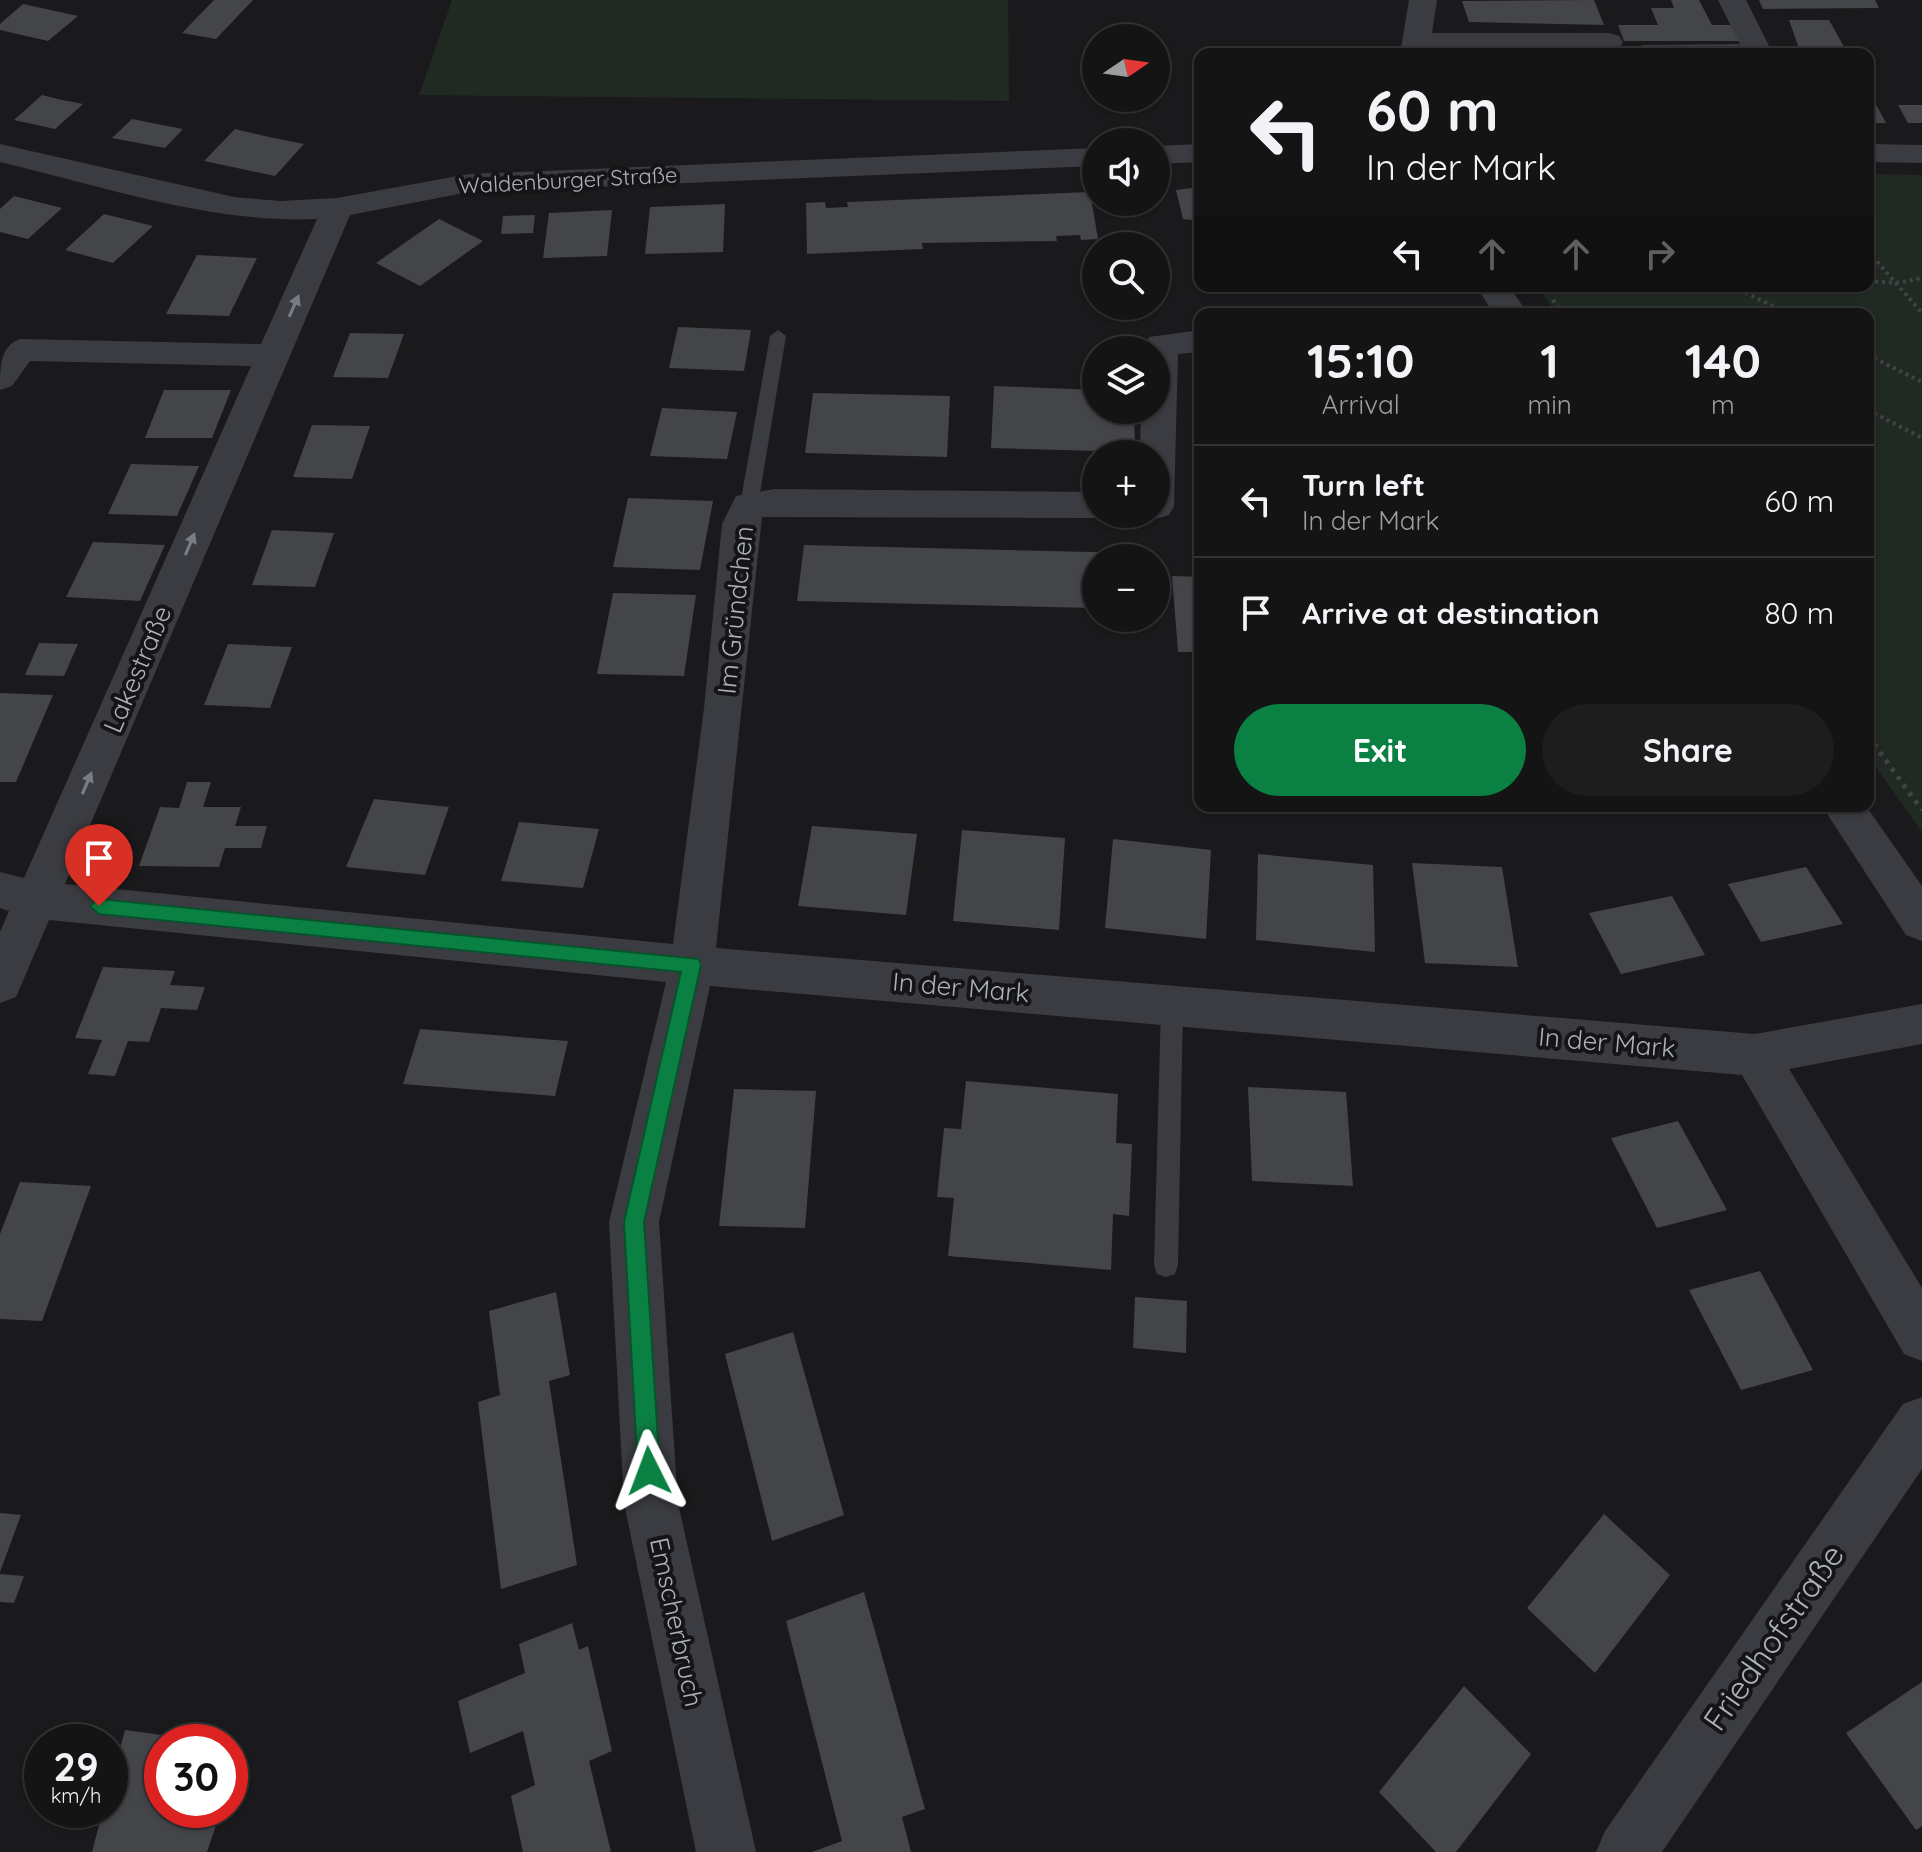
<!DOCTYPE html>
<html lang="en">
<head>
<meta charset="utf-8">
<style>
  body { margin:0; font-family:Quicksand,sans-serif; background:#1d1d1e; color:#f1f3f6; height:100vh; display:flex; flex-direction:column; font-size:30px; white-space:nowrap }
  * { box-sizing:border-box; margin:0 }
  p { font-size:26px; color:#9d9ea0 }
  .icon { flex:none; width:44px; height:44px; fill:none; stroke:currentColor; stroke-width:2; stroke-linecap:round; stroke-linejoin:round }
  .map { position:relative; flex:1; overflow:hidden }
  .details { position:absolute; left:1194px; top:308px; width:680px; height:504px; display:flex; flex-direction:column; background:#141415; border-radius:16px; box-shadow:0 2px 6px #0004,0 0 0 2px #333334 }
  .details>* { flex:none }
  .guide { position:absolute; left:1194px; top:48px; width:680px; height:244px; border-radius:16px; box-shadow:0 2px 6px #0004,0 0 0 2px #333334; background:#141415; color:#f1f3f6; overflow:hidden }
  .needle { width:52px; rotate:77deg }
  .buttons { position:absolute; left:1082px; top:24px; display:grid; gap:16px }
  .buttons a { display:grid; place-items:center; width:88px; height:88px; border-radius:50%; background:#141415; box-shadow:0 2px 6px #0004,0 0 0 2px #333334; font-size:40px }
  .speed { position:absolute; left:24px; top:1724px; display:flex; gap:16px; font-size:40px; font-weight:700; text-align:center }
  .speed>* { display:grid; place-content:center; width:104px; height:104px; border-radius:50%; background:#141415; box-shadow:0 2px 6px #0004,0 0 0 2px #333334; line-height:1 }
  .speed small { font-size:20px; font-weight:400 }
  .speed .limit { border:12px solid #d22; background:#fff; color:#111 }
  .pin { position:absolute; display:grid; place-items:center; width:68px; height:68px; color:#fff; margin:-82px -34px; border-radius:50% 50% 50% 0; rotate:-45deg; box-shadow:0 0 8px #0007 }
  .pin .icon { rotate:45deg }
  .me { position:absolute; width:88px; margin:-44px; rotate:357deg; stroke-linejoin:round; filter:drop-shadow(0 0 6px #0008) }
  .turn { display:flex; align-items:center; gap:28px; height:168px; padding:0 40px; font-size:36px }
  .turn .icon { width:104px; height:104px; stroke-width:2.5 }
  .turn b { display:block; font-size:56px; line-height:68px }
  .lanes { display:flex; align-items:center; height:76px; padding:0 40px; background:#0003; justify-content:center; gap:40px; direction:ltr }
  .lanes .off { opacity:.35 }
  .eta { display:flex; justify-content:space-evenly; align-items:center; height:136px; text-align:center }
  .eta b { font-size:48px; font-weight:700; line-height:56px }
  .action { display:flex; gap:16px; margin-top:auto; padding:16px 40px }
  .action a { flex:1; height:92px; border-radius:48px; background:#0b8043; color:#fff; font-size:32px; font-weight:700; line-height:92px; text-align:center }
  .action a+a { background:#1d1d1e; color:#f1f3f6 }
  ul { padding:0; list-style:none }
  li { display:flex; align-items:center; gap:24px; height:112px; padding:0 40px; border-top:2px solid #333334 }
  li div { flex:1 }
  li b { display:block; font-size:30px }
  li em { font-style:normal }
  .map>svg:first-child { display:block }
  .green { fill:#212a22 }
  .building { fill:#444549 }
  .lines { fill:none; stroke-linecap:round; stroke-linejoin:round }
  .path-far1 { stroke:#414348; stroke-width:4; stroke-dasharray:3 4; stroke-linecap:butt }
  .path { stroke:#414348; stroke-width:5; stroke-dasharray:4 6; stroke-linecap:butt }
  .service { fill:#3b3c41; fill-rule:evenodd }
  .minor { fill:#3b3c41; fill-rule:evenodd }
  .oneway { fill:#797c84 }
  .route { fill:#0b8043; stroke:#07532c; stroke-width:2 }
  .labels { text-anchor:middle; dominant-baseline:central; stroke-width:8; stroke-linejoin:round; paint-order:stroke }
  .far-street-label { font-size:22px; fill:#acb1bb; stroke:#151517 }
  .street-label { font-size:26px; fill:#acb1bb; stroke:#151517 }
  .near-street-label { font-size:32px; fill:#acb1bb; stroke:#151517 }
</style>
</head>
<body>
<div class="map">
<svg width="1922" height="1852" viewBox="0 0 1922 1852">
  <rect width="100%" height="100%" fill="#1a1a1c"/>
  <g class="green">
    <polygon points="452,0 1008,0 1009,101 419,95"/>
    <polygon points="1868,174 1922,175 1922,832 1868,756 1868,314 1557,314 1537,286 1868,286"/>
  </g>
  <g class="building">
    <polygon points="214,0 253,0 216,39 182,33"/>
    <polygon points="1594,0 1604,25 1469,22 1462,1"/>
    <polygon points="1671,0 1699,0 1712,25 1732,25 1740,41 1624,41 1618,25 1658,25 1651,8 1674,8"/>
    <polygon points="1759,0 1875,0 1879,8 1763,9"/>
    <polygon points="23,4 78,16 48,41 0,30 0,24"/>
    <polygon points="1789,20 1829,20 1848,54 1801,54"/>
    <polygon points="42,95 62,100 83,104 55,129 14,120"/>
    <polygon points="1868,99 1873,99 1886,123 1868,123"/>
    <polygon points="1898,105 1922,105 1922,123 1908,123"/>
    <polygon points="132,119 157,124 183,129 165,148 112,138"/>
    <polygon points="235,129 269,137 304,144 275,176 204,161"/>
    <polygon points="1200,187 1200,221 1183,219 1176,190"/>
    <polygon points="1090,192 1098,239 1081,240 1080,235 1056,236 1057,241 922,243 923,249 807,254 806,203 825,202 826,208 848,207 847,202"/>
    <polygon points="14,196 62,208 28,239 0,232 0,209"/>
    <polygon points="725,204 723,252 645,254 650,207"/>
    <polygon points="612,210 607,256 543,258 549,213"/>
    <polygon points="104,214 153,226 113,263 65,250"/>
    <polygon points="535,215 533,233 501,234 503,216"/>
    <polygon points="439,219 483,241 420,286 376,263"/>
    <polygon points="197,255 257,258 229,316 166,314"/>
    <polygon points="678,327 751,330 744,371 669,368"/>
    <polygon points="350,333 404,334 388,378 333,377"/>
    <polygon points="994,386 1096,390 1096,410 1134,410 1135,452 991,448"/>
    <polygon points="164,390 231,390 212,438 145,438"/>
    <polygon points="813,393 950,396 947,457 805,453"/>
    <polygon points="662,408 737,412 727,459 650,456"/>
    <polygon points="312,425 370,426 352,479 293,477"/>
    <polygon points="131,464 199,466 177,516 108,514"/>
    <polygon points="628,498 713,501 700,570 613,567"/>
    <polygon points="272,530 334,533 315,587 252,585"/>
    <polygon points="93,542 165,545 140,601 66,597"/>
    <polygon points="804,545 1133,553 1133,558 1096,558 1096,608 797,601"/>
    <polygon points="1172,576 1200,577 1200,652 1178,652"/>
    <polygon points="613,593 696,595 684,676 597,674"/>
    <polygon points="39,643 78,644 64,676 25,675"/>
    <polygon points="228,644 292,647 270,708 204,705"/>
    <polygon points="0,693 53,695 16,782 0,782"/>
    <polygon points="187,782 211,782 203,807 241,807 235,826 267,826 261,848 225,848 219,867 139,866 160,807 179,808"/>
    <polygon points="374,799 449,807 425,875 346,867"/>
    <polygon points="519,822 599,829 583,888 501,881"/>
    <polygon points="812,826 917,834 906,915 798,906"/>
    <polygon points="962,830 1065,838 1059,930 953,921"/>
    <polygon points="1113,839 1211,850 1206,939 1105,928"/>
    <polygon points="1258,854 1373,865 1375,952 1256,940"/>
    <polygon points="1412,863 1502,867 1518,967 1425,963"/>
    <polygon points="1806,867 1843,924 1761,942 1728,884"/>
    <polygon points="1672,896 1705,955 1621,974 1589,913"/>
    <polygon points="103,967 175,971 170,985 205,987 197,1010 161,1008 149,1042 128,1041 115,1076 88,1074 102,1040 75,1038"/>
    <polygon points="420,1029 568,1041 555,1096 403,1084"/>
    <polygon points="966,1081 1118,1094 1116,1143 1132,1144 1129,1216 1113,1214 1111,1270 948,1256 954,1198 937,1197 944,1128 961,1129"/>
    <polygon points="1248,1087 1346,1092 1353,1186 1252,1181"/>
    <polygon points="734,1089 816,1091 805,1228 719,1226"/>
    <polygon points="1678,1121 1727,1210 1657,1228 1611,1138"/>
    <polygon points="20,1182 91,1186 42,1321 0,1319 0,1234"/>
    <polygon points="1760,1271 1813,1370 1741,1390 1689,1290"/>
    <polygon points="556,1292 570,1375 549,1381 577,1565 501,1589 478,1402 500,1395 489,1311"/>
    <polygon points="1135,1297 1187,1301 1186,1353 1133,1348"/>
    <polygon points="793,1332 844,1515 772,1541 725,1354"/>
    <polygon points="0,1513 21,1515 0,1572"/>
    <polygon points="1604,1514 1670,1575 1595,1673 1527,1608"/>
    <polygon points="0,1574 24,1576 14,1603 0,1602"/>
    <polygon points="864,1592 925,1809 902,1817 911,1852 812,1852 842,1841 786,1621"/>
    <polygon points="572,1623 579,1650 588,1646 612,1751 589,1761 611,1852 523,1852 511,1796 535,1785 523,1731 470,1753 458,1701 525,1673 519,1644"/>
    <polygon points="1922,1682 1922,1826 1916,1830 1846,1733"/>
    <polygon points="1464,1686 1531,1754 1456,1852 1436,1852 1379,1792"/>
    <polygon points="125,1730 198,1740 162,1742 162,1810 221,1810 207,1852 92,1852 103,1810 110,1810 110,1786"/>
  </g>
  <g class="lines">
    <g class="path-far1">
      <polyline points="1868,251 1922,313"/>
      <polyline points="1868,281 1896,283 1922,278"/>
      <polyline points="1733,286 1788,314"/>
      <polyline points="1553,300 1562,314"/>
      <polyline points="1868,355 1922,382"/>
      <polyline points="1868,410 1922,438"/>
    </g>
    <polyline class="path" points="1868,736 1922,810"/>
    <g class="service">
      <polygon points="778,330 786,336 758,505 749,512 740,505 770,336"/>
      <polygon points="1172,995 1180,998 1183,1005 1178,1265 1175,1274 1166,1277 1157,1274 1154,1265 1161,1005 1164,998"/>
    </g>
    <g class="minor">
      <polygon points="1409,0 1437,0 1432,33 1609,33 1619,36 1623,42 1619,48 1609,51 1429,50 1428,54 1400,54"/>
      <polygon points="1718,0 1746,0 1773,54 1629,54 1633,48 1643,45 1740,44"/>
      <path d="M0 144 234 197 280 201 337 198 469 174 1096 148V166L469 192 350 215 65 884 673 944 704 708 722 524 736 496 775 489 1096 492V514H1109L1096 518 762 517 716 948 1755 1034 1922 1004V1044L1789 1069 1922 1288V1361L1904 1354 1742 1075 710 986 659 1222 678 1503 756 1852H696L624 1503 609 1222 666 982 49 920 16 997 0 1003V932L9 911 0 908V872L24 878 251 366 30 361 12 386 0 390C0 367 0 346 20 339L261 344 317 219C212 224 102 186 0 162Z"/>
      <polygon points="1200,144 1200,162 1156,164 1156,146"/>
      <polygon points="1868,144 1922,145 1922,163 1868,162"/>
      <polygon points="1476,286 1509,286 1528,314 1494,314"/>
      <polygon points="1200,330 1200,352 1178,354 1174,506 1169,515 1156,519 1142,514 1156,514 1156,454 1140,454 1141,410 1156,410 1156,350 1144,350 1149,337"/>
      <polygon points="1822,806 1866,806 1922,886 1922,941 1906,935"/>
      <polygon points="1922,1397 1922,1469 1662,1852 1596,1852 1605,1831 1903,1404"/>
    </g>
  </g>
  <defs><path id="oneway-solid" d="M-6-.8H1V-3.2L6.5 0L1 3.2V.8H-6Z" transform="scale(2)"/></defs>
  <g class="oneway">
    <use href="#oneway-solid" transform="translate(294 306) rotate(-66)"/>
    <use href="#oneway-solid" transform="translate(190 544) rotate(-67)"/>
    <use href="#oneway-solid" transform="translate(87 783) rotate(-67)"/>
  </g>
  <polygon class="route" points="99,899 699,959 701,965 644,1222 660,1471 657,1479 649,1482 641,1479 638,1471 624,1222 681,972 99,914 90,906"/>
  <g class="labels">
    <g class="far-street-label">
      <text transform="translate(568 180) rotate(-3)">Waldenburger Straße</text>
    </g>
    <g class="street-label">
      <text transform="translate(735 610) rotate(-84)">Im Gründchen</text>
      <text transform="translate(137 669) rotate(-67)">Lakestraße</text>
      <text transform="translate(961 987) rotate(5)">In der Mark</text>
      <text transform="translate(1607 1042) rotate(5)">In der Mark</text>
      <text transform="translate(677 1622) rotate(78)">Emscherbruch</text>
    </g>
    <g class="near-street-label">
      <text transform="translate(1773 1637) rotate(-55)">Friedhofstraße</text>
    </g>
  </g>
</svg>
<div class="buttons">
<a><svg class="needle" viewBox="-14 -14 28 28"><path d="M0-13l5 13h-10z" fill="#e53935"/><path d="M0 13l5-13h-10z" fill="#9d9ea0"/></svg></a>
<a><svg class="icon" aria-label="sound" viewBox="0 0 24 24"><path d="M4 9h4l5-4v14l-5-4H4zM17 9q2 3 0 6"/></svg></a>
<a><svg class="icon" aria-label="search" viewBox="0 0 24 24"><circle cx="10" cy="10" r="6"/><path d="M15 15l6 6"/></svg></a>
<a><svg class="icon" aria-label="layers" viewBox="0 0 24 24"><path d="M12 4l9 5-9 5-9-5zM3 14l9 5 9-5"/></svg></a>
<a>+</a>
<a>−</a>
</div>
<div class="speed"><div>29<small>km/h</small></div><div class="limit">30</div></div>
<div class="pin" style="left:99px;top:906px;background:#d93025"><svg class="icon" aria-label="arrive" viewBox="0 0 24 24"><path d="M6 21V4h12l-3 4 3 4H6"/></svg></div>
<svg class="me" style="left:649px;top:1471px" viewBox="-20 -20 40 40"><path d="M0-17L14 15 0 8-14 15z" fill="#0b8043" stroke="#fff" stroke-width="4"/></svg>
<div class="guide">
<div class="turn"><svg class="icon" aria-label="left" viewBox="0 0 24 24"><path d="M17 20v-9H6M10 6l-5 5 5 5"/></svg><div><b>60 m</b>In der Mark</div></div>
<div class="lanes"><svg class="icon" aria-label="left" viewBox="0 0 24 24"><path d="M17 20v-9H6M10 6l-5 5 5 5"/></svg><svg class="icon off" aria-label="ahead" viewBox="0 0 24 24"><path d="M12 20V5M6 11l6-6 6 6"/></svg><svg class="icon off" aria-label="ahead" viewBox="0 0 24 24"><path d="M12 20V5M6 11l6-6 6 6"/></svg><svg class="icon off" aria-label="right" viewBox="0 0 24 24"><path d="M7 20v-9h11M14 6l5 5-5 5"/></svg></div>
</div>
<section class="details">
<div class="eta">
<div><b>15:10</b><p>Arrival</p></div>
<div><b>1</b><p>min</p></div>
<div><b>140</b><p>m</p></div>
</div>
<ul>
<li><svg class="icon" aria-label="left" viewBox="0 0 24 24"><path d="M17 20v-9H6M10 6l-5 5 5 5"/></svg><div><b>Turn left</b><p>In der Mark</p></div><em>60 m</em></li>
<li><svg class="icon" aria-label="arrive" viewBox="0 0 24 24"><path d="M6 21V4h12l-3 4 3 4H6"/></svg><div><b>Arrive at destination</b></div><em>80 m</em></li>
</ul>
<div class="action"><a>Exit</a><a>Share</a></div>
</section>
</div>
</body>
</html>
